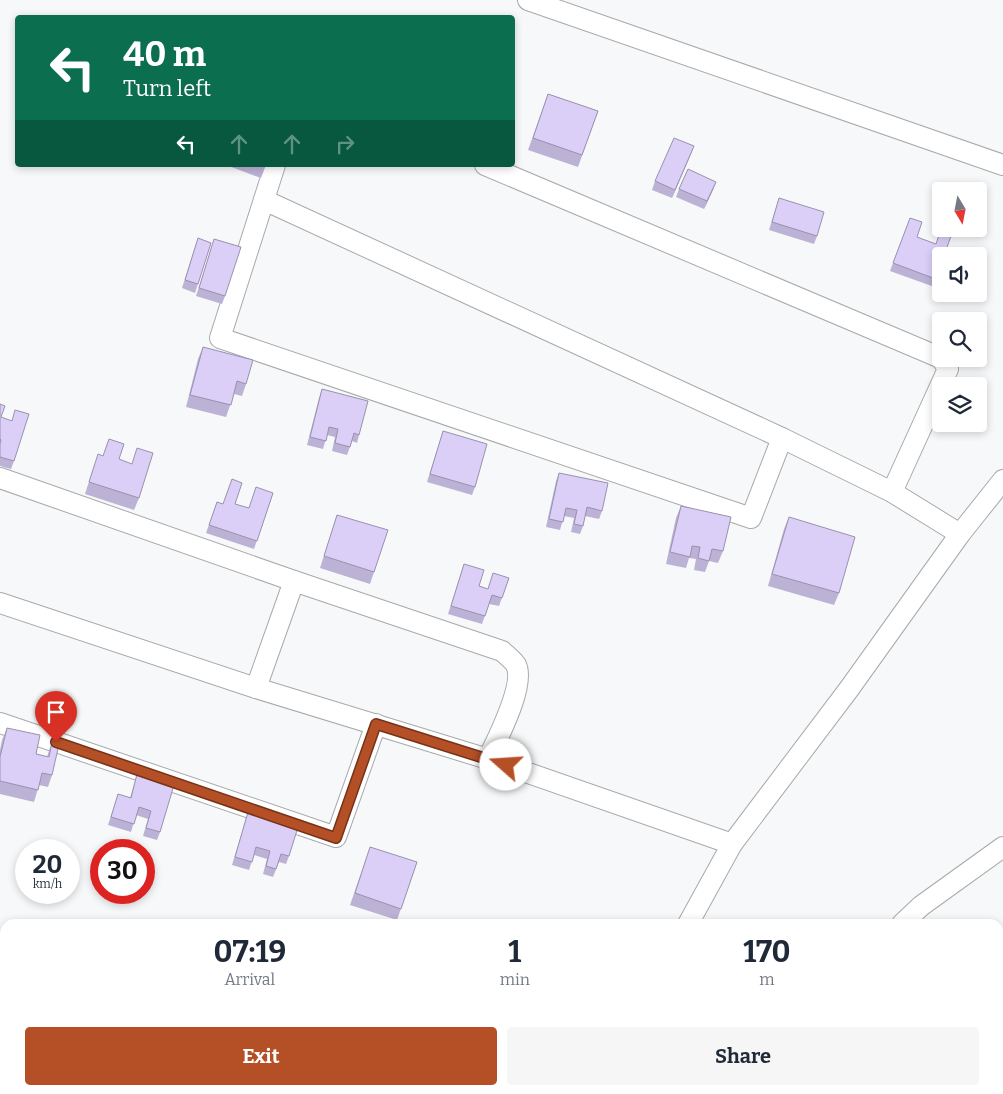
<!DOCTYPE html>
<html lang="en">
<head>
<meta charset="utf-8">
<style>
  body { margin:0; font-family:Bitter,serif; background:#f6f6f7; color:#1f2937; height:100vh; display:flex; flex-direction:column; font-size:19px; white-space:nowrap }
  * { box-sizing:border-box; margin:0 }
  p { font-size:16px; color:#747a83 }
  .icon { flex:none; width:28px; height:28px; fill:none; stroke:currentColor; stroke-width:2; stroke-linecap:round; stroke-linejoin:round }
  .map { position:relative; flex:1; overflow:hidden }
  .sheet { position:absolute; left:0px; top:919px; width:1004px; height:176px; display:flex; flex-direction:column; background:#fff; border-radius:15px 15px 0 0; box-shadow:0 2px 8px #0003 }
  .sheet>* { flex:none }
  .guide { position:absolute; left:15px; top:15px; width:500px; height:152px; border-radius:5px; box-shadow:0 2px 8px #0003; background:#0b6e4f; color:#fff; overflow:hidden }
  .needle { width:32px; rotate:170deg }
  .buttons { position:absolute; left:932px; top:182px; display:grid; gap:10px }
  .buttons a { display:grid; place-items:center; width:55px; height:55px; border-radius:5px; background:#fff; box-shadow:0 2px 8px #0003; font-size:25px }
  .speed { position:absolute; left:15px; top:839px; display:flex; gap:10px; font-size:25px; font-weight:700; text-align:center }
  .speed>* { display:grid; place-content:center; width:65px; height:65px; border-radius:50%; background:#fff; box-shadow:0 2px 8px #0003; line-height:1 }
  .speed small { font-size:12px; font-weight:400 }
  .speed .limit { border:8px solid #d22; background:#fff; color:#111 }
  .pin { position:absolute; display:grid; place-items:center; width:42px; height:42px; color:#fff; margin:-51px -21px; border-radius:50% 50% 50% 0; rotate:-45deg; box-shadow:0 0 5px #0007 }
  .pin .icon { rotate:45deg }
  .me { position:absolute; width:55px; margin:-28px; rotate:289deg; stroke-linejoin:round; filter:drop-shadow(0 0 4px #0008) }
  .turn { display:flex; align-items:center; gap:18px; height:105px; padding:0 25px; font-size:22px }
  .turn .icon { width:65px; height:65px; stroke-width:2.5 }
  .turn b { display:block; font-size:35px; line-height:42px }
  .lanes { display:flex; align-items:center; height:48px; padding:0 25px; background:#0003; justify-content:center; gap:25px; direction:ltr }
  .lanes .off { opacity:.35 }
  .eta { display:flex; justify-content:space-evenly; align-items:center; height:85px; text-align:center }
  .eta b { font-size:30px; font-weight:700; line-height:35px }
  .primary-button { display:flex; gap:10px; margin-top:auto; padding:10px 25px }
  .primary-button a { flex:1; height:58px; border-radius:5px; background:#b54f26; color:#fff; font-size:20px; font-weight:700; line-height:58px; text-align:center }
  .primary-button a+a { background:#f6f6f7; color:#1f2937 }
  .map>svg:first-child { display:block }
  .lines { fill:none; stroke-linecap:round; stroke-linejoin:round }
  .street-casing { stroke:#a8a9aa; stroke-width:22 }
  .street { stroke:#fff; stroke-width:20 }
  .wall { fill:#bcb2d5 }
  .shaded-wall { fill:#9991ae }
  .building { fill:#dbcff8; stroke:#9991ae }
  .route-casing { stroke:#763319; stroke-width:12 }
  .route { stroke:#b54f26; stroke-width:9 }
</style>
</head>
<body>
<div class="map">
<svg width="1003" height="1094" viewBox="0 0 1003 1094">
  <rect width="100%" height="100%" fill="#f7f8f9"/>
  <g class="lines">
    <g class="street-casing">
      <g id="street">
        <polyline points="528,0 1003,165"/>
        <polyline points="275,165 220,338 751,518 782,438"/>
        <polyline points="485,165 941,358"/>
        <polyline points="264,200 782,438 892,492 960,534"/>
        <path d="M0 478 294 581 502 651C506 655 513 660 516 665 526 685 497 739 488 759"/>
        <polyline points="892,492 948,369 942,359"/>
        <polyline points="0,603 256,688 488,759 732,844"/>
        <polyline points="256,688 294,581"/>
        <polyline points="0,723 336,837 376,724"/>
        <polyline points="688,924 732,844 849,689 960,534 1003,480"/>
        <polyline points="902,924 921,906 1003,847"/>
        <polyline points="999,993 1003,995"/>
        <polyline points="590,1094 592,1090"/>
        <polyline points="717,1094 721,1090"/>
      </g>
    </g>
    <use href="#street" class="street"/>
  </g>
  <g class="wall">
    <polygon points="548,94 598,111 578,167 528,150"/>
    <polygon points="694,146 672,198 652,190 655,181"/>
    <polygon points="226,165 266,165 261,178"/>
    <polygon points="716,182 704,209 676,197 679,189"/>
    <polygon points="779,198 817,236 814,244 769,230"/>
    <polygon points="910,218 917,237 944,256 941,256 941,285 940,289 890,271"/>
    <polygon points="198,238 211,243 195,293 182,288"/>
    <polygon points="212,247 225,296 222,304 196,296"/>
    <polygon points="203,347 246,384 242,396 234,394 226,417 186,407 198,359"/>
    <polygon points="322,389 359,435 357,443 352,441 347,455 332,451 335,437 327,435 323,449 307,445 319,398"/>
    <polygon points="0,404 1,417 14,461 11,469 0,466"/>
    <polygon points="443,431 475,487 472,495 427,482"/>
    <polygon points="109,439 139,498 134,510 85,494 94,466 103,456"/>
    <polygon points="559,473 602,511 599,519 585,516 583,526 580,534 571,532 574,518 564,516 560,530 546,527 556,481"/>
    <polygon points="273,493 254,549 206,533 217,502 223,504 235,504 248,508"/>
    <polygon points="681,506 723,551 718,563 709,561 705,572 694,570 696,559 689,558 686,568 666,564 676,518"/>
    <polygon points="337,515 374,572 370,584 320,568"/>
    <polygon points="789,517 839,593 834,605 768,586 784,529"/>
    <polygon points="464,564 479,586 488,589 509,578 499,606 489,604 482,624 448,614"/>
    <polygon points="7,728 36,754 47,757 53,738 52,775 48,787 39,785 34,802 0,794 0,750 2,740"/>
    <polygon points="137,774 160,832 157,840 143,836 148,819 136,815 131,832 108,825 118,794 130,798"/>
    <polygon points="248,812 289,856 286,864 279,862 273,877 263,874 267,859 254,855 249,870 232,865"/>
    <polygon points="366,859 417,862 397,920 350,905"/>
  </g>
  <g class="shaded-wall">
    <polygon points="694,146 691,154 672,198 675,190"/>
    <polygon points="716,182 713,190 704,209 707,201"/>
  </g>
  <g class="building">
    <polygon points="548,94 598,111 582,155 533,138"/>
    <polygon points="674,138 694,146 675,190 655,181"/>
    <polygon points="688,169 716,182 707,201 679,189"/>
    <polygon points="779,198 824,212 817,236 772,222"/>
    <polygon points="910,218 922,222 917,237 936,244 941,229 952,233 944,256 945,256 941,256 941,281 893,263"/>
    <polygon points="198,238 211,243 198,284 185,280"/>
    <polygon points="214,239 241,247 225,296 199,288"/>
    <polygon points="203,347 253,360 246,384 237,381 231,405 190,395"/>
    <polygon points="322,389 368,401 359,435 354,433 350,447 335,443 338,429 329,427 326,441 310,437"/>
    <polygon points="0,404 5,406 1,417 12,421 15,410 29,414 14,461 0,457 0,444 1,440 0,439"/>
    <polygon points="443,431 487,444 475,487 430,474"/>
    <polygon points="109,439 124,444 119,459 132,464 137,448 153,453 139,498 89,482 98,454 103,456"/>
    <polygon points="559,473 608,483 602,511 587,507 583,526 574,524 577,510 566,508 563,522 549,519"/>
    <polygon points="232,479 242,483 235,504 249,508 256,487 273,493 257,541 209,525 217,502 223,504"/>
    <polygon points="681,506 731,517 723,551 712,549 709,561 698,558 700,547 692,546 690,557 670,552"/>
    <polygon points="337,515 388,530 374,572 324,556"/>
    <polygon points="789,517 855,537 839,593 772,574"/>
    <polygon points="464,564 484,570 479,586 488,589 493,573 509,578 502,598 492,595 485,616 451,606"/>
    <polygon points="7,728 40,735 36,754 49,757 53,738 60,740 52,775 42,773 38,790 0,781 0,757"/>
    <polygon points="137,774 174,785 160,832 146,828 151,811 139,807 134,824 111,817 118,794 131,798"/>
    <polygon points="248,812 298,827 289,856 281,854 276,869 266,866 270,851 256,847 252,862 235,857"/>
    <polygon points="370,847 417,862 401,909 355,893"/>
    <polygon points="326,1090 355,1090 354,1094 325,1094"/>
  </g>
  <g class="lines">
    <g class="route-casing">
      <polyline id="route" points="56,742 336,838 376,724 506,765"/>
    </g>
    <use href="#route" class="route"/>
  </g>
</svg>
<div class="buttons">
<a><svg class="needle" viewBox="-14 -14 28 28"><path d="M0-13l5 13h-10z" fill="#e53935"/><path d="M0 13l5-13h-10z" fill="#747a83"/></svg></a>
<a><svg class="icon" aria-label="sound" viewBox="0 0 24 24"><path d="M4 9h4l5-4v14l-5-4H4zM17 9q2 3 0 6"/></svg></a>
<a><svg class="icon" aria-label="search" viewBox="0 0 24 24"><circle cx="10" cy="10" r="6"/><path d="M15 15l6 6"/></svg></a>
<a><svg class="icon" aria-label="layers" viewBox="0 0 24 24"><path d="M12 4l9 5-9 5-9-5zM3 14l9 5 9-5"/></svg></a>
</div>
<div class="speed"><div>20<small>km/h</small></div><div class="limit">30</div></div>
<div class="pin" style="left:56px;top:742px;background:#d93025"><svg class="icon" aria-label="arrive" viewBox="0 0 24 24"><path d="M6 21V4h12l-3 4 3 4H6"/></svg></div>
<svg class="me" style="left:506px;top:765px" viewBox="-20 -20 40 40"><circle r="19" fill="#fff"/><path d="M0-13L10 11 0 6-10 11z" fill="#b54f26"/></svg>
<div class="guide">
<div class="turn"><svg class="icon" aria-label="left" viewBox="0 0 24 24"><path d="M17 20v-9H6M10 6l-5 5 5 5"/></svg><div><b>40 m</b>Turn left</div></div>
<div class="lanes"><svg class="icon" aria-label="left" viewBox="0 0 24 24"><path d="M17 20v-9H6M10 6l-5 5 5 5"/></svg><svg class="icon off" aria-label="ahead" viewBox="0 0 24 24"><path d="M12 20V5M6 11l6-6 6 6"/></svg><svg class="icon off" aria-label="ahead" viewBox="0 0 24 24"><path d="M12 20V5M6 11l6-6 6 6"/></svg><svg class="icon off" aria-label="right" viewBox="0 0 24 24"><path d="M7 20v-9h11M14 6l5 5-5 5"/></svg></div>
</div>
<section class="sheet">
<div class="eta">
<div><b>07:19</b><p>Arrival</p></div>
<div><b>1</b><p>min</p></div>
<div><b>170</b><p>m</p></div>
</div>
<div class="primary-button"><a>Exit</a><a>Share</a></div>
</section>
</div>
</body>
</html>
